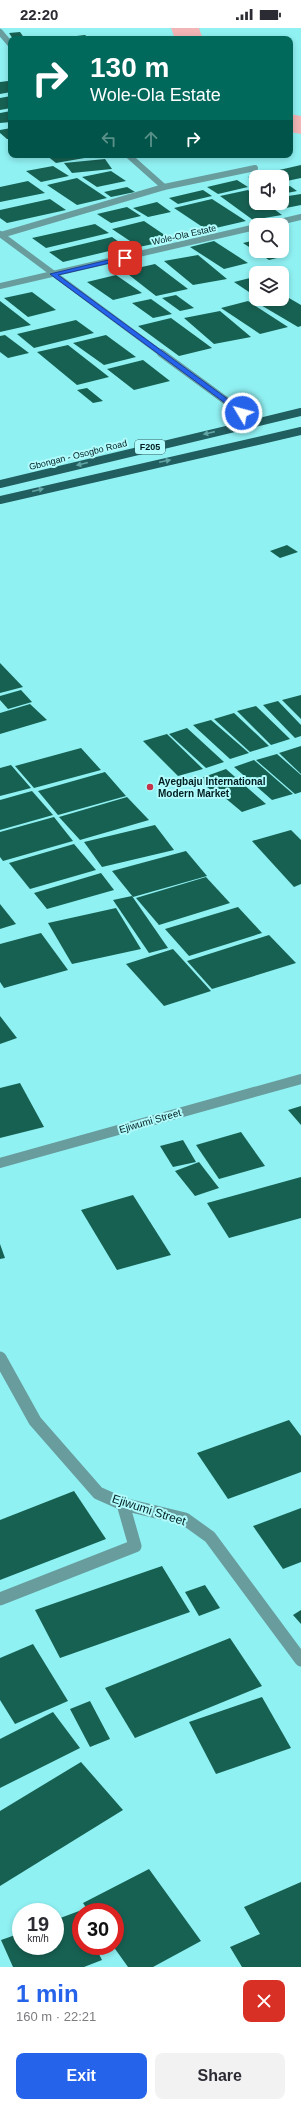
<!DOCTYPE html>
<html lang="en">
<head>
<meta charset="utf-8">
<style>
  body { margin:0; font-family:Helvetica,sans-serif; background:#f2f2f3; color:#2b2b33; height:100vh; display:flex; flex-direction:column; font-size:15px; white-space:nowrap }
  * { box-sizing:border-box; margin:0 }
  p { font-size:13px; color:#7c7c81 }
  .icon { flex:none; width:22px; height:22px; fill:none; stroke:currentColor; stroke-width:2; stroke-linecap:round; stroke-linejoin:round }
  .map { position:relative; height:1939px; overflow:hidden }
  .drawer { display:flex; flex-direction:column; background:#fff; flex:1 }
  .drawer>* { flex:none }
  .banner { position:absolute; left:8px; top:8px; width:285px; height:122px; border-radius:8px; box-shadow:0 2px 6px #0003; background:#00695c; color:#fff; overflow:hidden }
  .tools { position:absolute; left:249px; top:142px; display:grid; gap:8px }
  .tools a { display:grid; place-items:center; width:40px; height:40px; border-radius:8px; background:#fff; box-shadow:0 2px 6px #0003; font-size:20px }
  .speed { position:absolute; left:12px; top:1875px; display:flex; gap:8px; font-size:20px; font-weight:700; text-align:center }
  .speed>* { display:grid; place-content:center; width:52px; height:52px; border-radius:50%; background:#fff; box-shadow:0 2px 6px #0003; line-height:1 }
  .speed small { font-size:10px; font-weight:400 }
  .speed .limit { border:6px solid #d22; background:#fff; color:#111 }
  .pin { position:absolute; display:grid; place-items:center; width:34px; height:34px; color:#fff; margin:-17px; border-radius:8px; box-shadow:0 2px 6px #0006 }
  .me { position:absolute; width:44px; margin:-22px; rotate:307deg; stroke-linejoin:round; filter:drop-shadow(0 0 3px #0008) }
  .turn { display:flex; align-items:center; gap:14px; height:84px; padding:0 16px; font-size:18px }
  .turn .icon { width:52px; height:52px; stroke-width:2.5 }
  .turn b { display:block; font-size:28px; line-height:34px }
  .lanes { display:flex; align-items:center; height:38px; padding:0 16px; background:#0003; justify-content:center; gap:20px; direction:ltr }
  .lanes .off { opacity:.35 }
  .round { display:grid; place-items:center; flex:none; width:42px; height:42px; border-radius:8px; background:#f2f2f3 }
  .summary { display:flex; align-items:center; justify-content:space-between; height:68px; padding:0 16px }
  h1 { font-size:24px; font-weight:700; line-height:30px; color:#2563eb }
  .button { display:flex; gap:8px; margin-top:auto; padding:8px 16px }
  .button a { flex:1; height:46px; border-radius:8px; background:#2563eb; color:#fff; font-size:16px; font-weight:700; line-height:46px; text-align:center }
  .button a+a { background:#f2f2f3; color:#2b2b33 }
  .status { display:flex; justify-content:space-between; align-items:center; height:28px; padding:0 20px; background:#fff; direction:ltr }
  .status svg { height:11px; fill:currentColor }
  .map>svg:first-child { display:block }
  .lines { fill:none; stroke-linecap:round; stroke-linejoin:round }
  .river { fill:#f2b4b5; fill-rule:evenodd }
  .building { fill:#176153 }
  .minor-far3 { stroke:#699c9d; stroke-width:6 }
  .minor-far2 { stroke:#699c9d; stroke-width:8 }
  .minor-far1 { stroke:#699c9d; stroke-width:10 }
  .minor { stroke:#699c9d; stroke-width:13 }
  .major { stroke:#215e5f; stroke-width:8 }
  .oneway { fill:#61a5a6 }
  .route { fill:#2563eb; stroke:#184099 }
  .poi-dot { fill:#c43349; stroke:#b0fbfc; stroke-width:1.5 }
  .labels { text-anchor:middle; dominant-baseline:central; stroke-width:4; stroke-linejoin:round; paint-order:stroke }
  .far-street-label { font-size:9px; fill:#001e1f; stroke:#b0fbfc }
  .shield { fill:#b0fbfc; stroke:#356061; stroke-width:1 }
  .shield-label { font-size:9px; font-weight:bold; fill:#001e1f }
  .poi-label { font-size:10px; font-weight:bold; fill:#001e1f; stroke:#b0fbfc; text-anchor:start }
  .street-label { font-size:10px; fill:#001e1f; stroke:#b0fbfc }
  .near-street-label { font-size:12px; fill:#001e1f; stroke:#b0fbfc }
</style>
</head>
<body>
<div class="status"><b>22:20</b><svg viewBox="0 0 49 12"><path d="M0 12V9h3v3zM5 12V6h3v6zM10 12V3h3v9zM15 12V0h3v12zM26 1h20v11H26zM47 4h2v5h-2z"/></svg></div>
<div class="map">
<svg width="301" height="1939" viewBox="0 0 301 1939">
  <rect width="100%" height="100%" fill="#90f1f3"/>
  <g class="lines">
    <g class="river">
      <polygon points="171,0 199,0 203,11 175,11"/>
      <polygon points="290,86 301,88 301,106 290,104"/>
    </g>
  </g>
  <g class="building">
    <polygon points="20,4 25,11 13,11 9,5"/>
    <polygon points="85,7 90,11 61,11 60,10"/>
    <polygon points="8,53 11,56 11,64 0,66 0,54"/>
    <polygon points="11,68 11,80 0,82 0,70"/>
    <polygon points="11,83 11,94 0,95 0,85"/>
    <polygon points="11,100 11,111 7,111 0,105 0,102"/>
    <polygon points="46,127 96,127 96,128 56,135"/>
    <polygon points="105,131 112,141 72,145 64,135"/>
    <polygon points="301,137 301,150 282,154 282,149 256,149 256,153 248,149"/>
    <polygon points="53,138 69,148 41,154 26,143"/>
    <polygon points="111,143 126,153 97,159 82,149"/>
    <polygon points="77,150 107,170 77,177 47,157"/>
    <polygon points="237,152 248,159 218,166 207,159"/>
    <polygon points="28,153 45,165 0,174 0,159"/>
    <polygon points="290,158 297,163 282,166 282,160"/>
    <polygon points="127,159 135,164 111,169 104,164"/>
    <polygon points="203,162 212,168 178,176 169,170"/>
    <polygon points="248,162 256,168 256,175 266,175 282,187 253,192 220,168"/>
    <polygon points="301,166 301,177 281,181 273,175 282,175 282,169"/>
    <polygon points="50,171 66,182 7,195 0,190 0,182"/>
    <polygon points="212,171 246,193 207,202 174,180"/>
    <polygon points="157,174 171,184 148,189 133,180"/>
    <polygon points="127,179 141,188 111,195 97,186"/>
    <polygon points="144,193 172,212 139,219 112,201"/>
    <polygon points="95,196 109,205 46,220 32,210"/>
    <polygon points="112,209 126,219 63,234 49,224"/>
    <polygon points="256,212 256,223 277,223 285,228 269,232 243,215"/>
    <polygon points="214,213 248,235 224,241 190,219"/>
    <polygon points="198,227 227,251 193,257 164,233"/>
    <polygon points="155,236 188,261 156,268 124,243"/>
    <polygon points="116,247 142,265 113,272 87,254"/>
    <polygon points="254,249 256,251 256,262 249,264 234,254"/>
    <polygon points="32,264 56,282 28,289 4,270"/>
    <polygon points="282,266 301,277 301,298 298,299 254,273 282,271"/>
    <polygon points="176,267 194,280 180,283 162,270"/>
    <polygon points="151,271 172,286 153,290 132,275"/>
    <polygon points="0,273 31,297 0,304"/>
    <polygon points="248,273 288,299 260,306 221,280"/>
    <polygon points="220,283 251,309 214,316 184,290"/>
    <polygon points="171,290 212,320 179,328 138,298"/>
    <polygon points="76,292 94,305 34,320 17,306"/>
    <polygon points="5,307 29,325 8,330 0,324 0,308"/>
    <polygon points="106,307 136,329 104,337 73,315"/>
    <polygon points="68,317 109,349 77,357 37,324"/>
    <polygon points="143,332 170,353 134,362 107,341"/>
    <polygon points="87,360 103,373 93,375 77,362"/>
    <polygon points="287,517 298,524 280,530 270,523"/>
    <polygon points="0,635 23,659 0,665"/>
    <polygon points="21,662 32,674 8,681 0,672 0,668"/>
    <polygon points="301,667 301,691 282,672"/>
    <polygon points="278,673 301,697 301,708 295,710 263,677"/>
    <polygon points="30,676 47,692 0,706 0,685"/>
    <polygon points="256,678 290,711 271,717 237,683"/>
    <polygon points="234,685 269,718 250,724 214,691"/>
    <polygon points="211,692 249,725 230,731 193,697"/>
    <polygon points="187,700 224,734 206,740 169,706"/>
    <polygon points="167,706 203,741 178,748 143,713"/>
    <polygon points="301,718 301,746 279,725"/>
    <polygon points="81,720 101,742 34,760 15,738"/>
    <polygon points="277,726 301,747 301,764 295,766 256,732"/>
    <polygon points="254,732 293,766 272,772 234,739"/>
    <polygon points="11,737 31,760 0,768 0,740"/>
    <polygon points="226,741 266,776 242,784 218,764 214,765 198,751"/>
    <polygon points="105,744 126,768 58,787 38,763"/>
    <polygon points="32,763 53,787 0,802 0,772"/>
    <polygon points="127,769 149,792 80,812 59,789"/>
    <polygon points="54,789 73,813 3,833 0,829 0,804"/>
    <polygon points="155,797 174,822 102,839 84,814"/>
    <polygon points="291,802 301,812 301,856 294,859 252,813"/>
    <polygon points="74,816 96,842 30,861 9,835"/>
    <polygon points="186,823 207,848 133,869 112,843"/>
    <polygon points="101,845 114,862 47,881 34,865"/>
    <polygon points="206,849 230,875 159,897 136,870"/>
    <polygon points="132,868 168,920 149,925 113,872"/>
    <polygon points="0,876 16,896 0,901"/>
    <polygon points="238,879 262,905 189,928 165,901"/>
    <polygon points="116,880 141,921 72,936 48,895"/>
    <polygon points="41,905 68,942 4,960 0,954 0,916"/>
    <polygon points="269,907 296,935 212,961 187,933"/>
    <polygon points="173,921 211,963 164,978 126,936"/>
    <polygon points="0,988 17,1010 0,1016"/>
    <polygon points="20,1055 44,1099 0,1110 0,1060"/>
    <polygon points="301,1078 301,1097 288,1082"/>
    <polygon points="241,1104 265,1138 219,1151 196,1117"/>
    <polygon points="183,1112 196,1134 173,1139 160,1118"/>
    <polygon points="199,1134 219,1160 195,1168 175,1143"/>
    <polygon points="301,1149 301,1190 229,1210 207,1175"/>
    <polygon points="133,1167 171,1227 117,1242 81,1182"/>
    <polygon points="0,1216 5,1230 0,1231"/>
    <polygon points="289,1392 301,1408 301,1444 228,1471 197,1425"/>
    <polygon points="74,1463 106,1511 0,1552 0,1492"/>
    <polygon points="301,1480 301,1534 283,1541 253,1498"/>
    <polygon points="162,1538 190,1584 60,1630 35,1582"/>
    <polygon points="205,1557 220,1580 199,1588 185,1564"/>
    <polygon points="301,1582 301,1596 293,1587"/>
    <polygon points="230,1610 262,1658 135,1710 105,1660"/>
    <polygon points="33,1616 68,1673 15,1696 0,1672 0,1630"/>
    <polygon points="262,1669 291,1720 216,1746 189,1694"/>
    <polygon points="90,1673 110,1711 90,1719 70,1681"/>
    <polygon points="53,1684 80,1720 0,1760 0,1711"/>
    <polygon points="81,1734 123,1782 0,1858 0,1783"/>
    <polygon points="149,1841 201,1913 153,1939 128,1939 113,1918 115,1918 115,1884 89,1884 83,1875"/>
    <polygon points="301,1854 301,1939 242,1939 230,1919 260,1906 244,1879"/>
    <polygon points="79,1883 81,1888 81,1918 95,1918 102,1932 84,1939 13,1939 1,1912 21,1905 21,1918 55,1918 55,1892"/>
  </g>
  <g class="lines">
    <g class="minor-far3">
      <polyline points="0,4 11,17"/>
      <polyline points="128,127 164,159"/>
      <polyline points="267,197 301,189"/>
      <polyline points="0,206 162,326"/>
      <polyline points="1,207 164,159 255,140"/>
      <polyline points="0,258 256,199"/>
    </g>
    <polyline class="minor-far2" points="161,325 255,394"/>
    <polyline class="minor-far1" points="0,1135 301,1051"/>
    <g class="minor">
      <polyline points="0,1330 35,1393 98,1465 123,1476 185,1491 210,1509 301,1632"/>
      <polyline points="0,1571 135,1518 123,1476"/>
    </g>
    <g class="major">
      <polyline points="0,456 301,384"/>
      <polyline points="0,472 301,403"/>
    </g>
  </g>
  <defs><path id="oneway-solid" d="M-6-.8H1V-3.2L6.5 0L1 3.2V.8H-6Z"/></defs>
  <g class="oneway">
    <use href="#oneway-solid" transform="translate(209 405) rotate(167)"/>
    <use href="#oneway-solid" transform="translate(165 433) rotate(-12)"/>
    <use href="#oneway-solid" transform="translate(82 436) rotate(166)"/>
    <use href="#oneway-solid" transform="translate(38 462) rotate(-14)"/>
  </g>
  <polygon class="route" points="125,228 127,231 58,247 244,383 244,386 240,386 50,246"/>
  <circle class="poi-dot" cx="150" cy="759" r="4"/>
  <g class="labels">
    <g class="far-street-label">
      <text transform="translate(184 207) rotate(-13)">Wole-Ola Estate</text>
      <text transform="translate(78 427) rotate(-14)">Gbongan - Osogbo Road</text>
    </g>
    <rect class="shield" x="135" y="412" width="30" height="14" rx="3"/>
    <g class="shield-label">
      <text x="150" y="419">F205</text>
    </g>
    <g class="poi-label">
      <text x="158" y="753">Ayegbaju International<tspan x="158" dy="12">Modern Market</tspan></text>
    </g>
    <g class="street-label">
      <text transform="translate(150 1093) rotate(-16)">Ejiwumi Street</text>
    </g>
    <g class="near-street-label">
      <text transform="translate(149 1482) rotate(18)">Ejiwumi Street</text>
    </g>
  </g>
</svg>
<div class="tools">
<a><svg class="icon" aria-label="sound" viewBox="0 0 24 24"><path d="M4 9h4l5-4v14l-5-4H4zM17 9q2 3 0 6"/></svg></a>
<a><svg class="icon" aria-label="search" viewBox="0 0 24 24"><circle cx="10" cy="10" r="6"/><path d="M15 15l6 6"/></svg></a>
<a><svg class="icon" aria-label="layers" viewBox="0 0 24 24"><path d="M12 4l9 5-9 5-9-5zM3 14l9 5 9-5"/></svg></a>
</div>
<div class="speed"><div>19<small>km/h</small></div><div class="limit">30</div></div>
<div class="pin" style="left:125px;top:230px;background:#d93025"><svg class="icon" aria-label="arrive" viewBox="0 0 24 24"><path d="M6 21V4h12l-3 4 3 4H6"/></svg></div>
<svg class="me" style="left:242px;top:385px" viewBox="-20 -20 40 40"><circle r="17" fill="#2563eb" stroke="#fff" stroke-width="3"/><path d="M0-11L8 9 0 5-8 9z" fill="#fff"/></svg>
<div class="banner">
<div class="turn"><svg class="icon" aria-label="right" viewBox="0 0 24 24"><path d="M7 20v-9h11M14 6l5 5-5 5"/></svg><div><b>130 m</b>Wole-Ola Estate</div></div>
<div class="lanes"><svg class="icon off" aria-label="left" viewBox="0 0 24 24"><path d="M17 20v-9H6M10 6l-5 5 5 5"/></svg><svg class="icon off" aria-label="ahead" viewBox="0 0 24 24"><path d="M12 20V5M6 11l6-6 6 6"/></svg><svg class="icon" aria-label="right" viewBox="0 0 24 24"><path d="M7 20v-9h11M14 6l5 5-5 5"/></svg></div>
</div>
</div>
<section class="drawer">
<div class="summary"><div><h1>1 min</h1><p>160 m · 22:21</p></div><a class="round" style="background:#d93025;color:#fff"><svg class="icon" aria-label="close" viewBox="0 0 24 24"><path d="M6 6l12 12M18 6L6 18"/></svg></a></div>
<div class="button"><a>Exit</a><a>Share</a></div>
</section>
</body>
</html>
